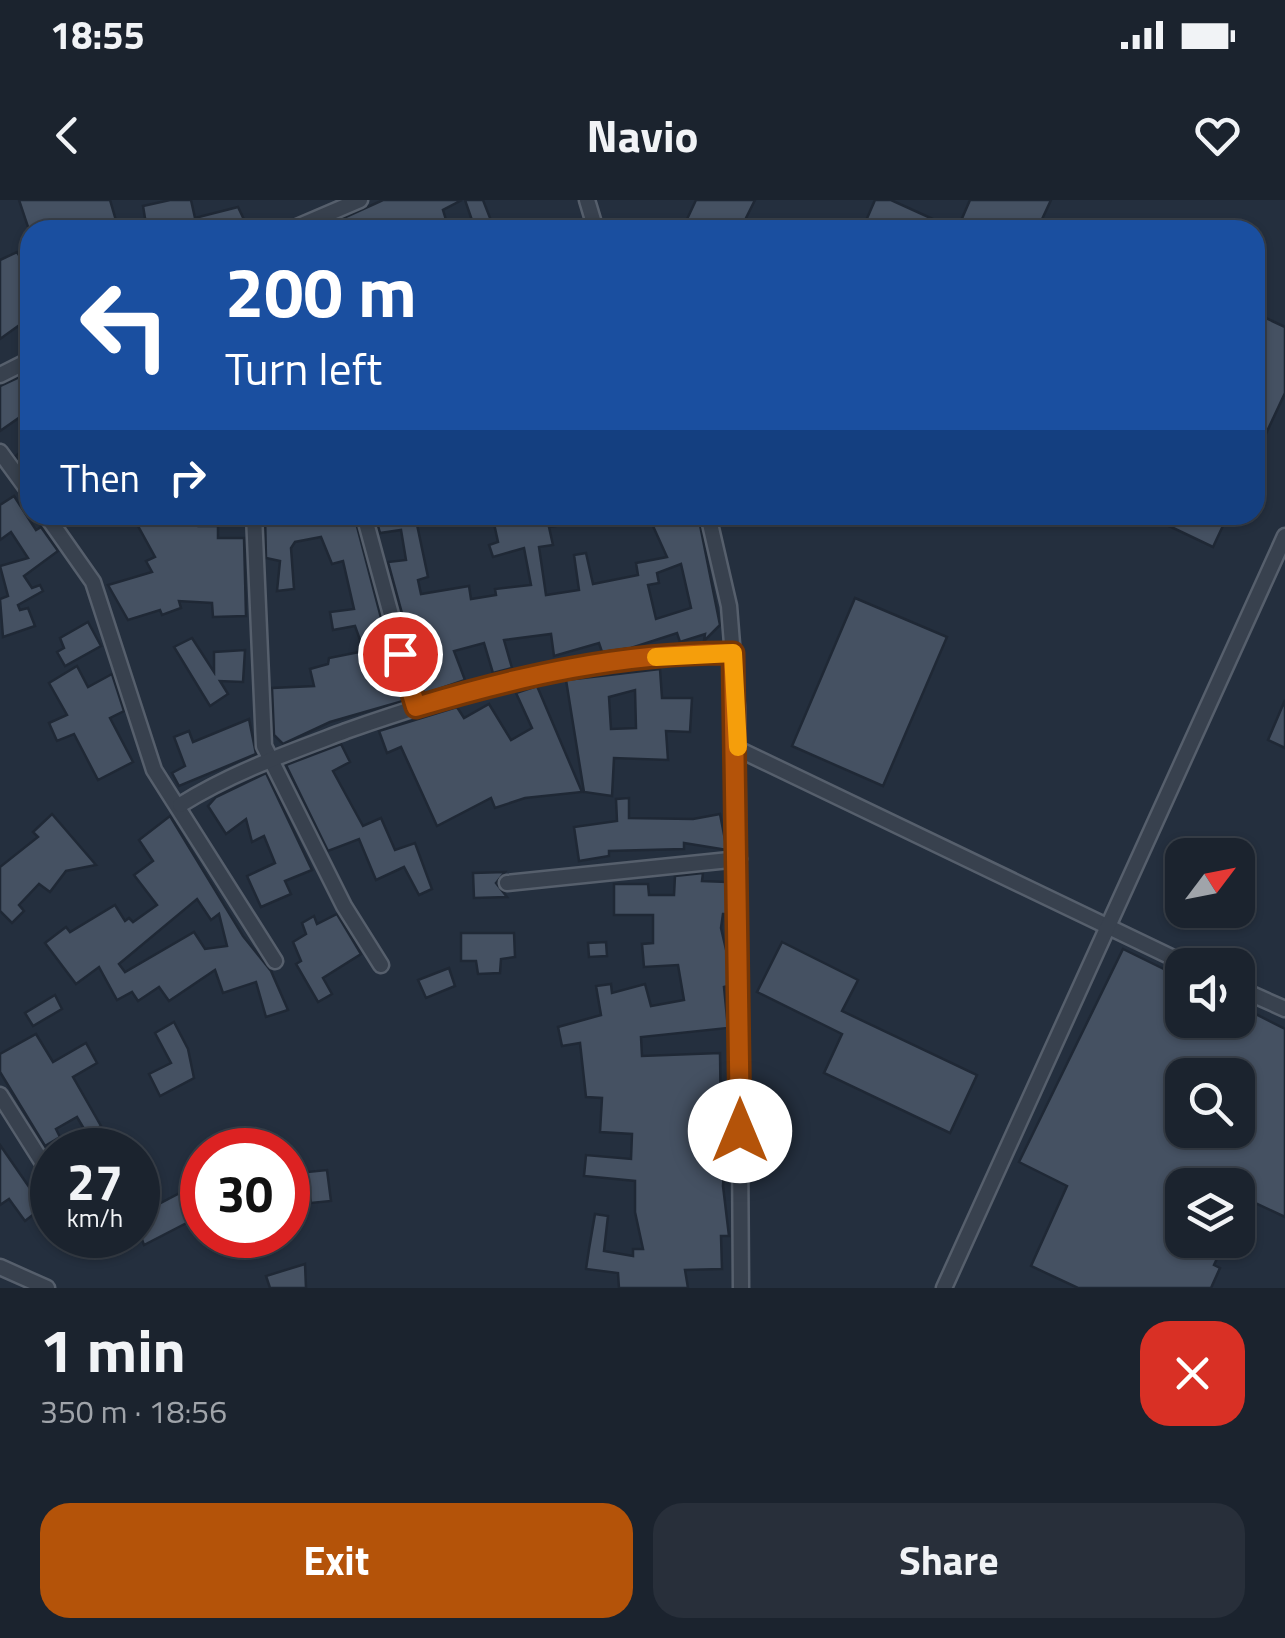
<!DOCTYPE html>
<html lang="en">
<head>
<meta charset="utf-8">
<style>
  body { margin:0; font-family:"Titillium Web",sans-serif; background:#282f3a; color:#f1f3f6; height:100vh; display:flex; flex-direction:column; font-size:38px; white-space:nowrap }
  * { box-sizing:border-box; margin:0 }
  p { font-size:32px; color:#a0a4aa }
  .icon { flex:none; width:55px; height:55px; fill:none; stroke:currentColor; stroke-width:2; stroke-linecap:round; stroke-linejoin:round }
  .map { position:relative; height:1088px; overflow:hidden }
  .side { display:flex; flex-direction:column; background:#1b232e; flex:1 }
  .side>* { flex:none }
  .top-card { position:absolute; left:20px; top:20px; width:1245px; height:305px; border-radius:30px; box-shadow:0 2px 8px #0004,0 0 0 2px #39404a; background:#1a4fa0; color:#fff; overflow:hidden }
  .needle { width:65px; rotate:58deg }
  .tools { position:absolute; left:1165px; top:638px; display:grid; gap:20px }
  .tools a { display:grid; place-items:center; width:90px; height:90px; border-radius:20px; background:#1b232e; box-shadow:0 2px 8px #0004,0 0 0 2px #39404a; font-size:50px }
  .speed { position:absolute; left:30px; top:928px; display:flex; gap:20px; font-size:50px; font-weight:700; text-align:center }
  .speed>* { display:grid; place-content:center; width:130px; height:130px; border-radius:50%; background:#1b232e; box-shadow:0 2px 8px #0004,0 0 0 2px #39404a; line-height:1 }
  .speed small { font-size:25px; font-weight:400 }
  .speed .limit { border:15px solid #d22; background:#fff; color:#111 }
  .pin { position:absolute; display:grid; place-items:center; width:85px; height:85px; color:#fff; margin:-42px; border:5px solid #fff; border-radius:50%; box-shadow:0 2px 10px #0007 }
  .me { position:absolute; width:110px; margin:-55px; rotate:0deg; stroke-linejoin:round; filter:drop-shadow(0 0 8px #0008) }
  .turn { display:flex; align-items:center; gap:35px; height:210px; padding:0 40px; font-size:45px }
  .turn .icon { width:130px; height:130px; stroke-width:2.5 }
  .turn b { display:block; font-size:70px; line-height:85px }
  .then { display:flex; align-items:center; height:95px; padding:0 40px; background:#0003; gap:20px; font-size:38px }
  .round { display:grid; place-items:center; flex:none; width:105px; height:105px; border-radius:30px; background:#282f3a }
  .summary { display:flex; align-items:center; justify-content:space-between; height:170px; padding:0 40px }
  h1 { font-size:60px; font-weight:700; line-height:75px }
  .primary-button { display:flex; gap:20px; margin-top:auto; padding:20px 40px }
  .primary-button a { flex:1; height:115px; border-radius:30px; background:#b45309; color:#fff; font-size:40px; font-weight:700; line-height:115px; text-align:center }
  .primary-button a+a { background:#282f3a; color:#f1f3f6 }
  .status { display:flex; justify-content:space-between; align-items:center; height:70px; padding:0 50px; background:#1b232e; direction:ltr }
  .status svg { height:28px; fill:currentColor }
  header { display:flex; justify-content:space-between; align-items:center; height:130px; padding:0 40px; background:#1b232e; font-size:45px; font-weight:700 }
  .map>svg:first-child { display:block }
  .building { fill:#455162; stroke:#1f2835; stroke-width:2.5; fill-rule:evenodd }
  .lines { fill:none; stroke-linecap:round; stroke-linejoin:round }
  .minor-casing { stroke:#565f6c; stroke-width:19 }
  .minor { stroke:#38414e; stroke-width:14 }
  .route-casing { stroke:#753606; stroke-width:25 }
  .route { stroke:#b45309; stroke-width:18 }
  .slow { stroke:#f59e0b; stroke-width:18 }
</style>
</head>
<body>
<div class="status"><b>18:55</b><svg viewBox="0 0 49 12"><path d="M0 12V9h3v3zM5 12V6h3v6zM10 12V3h3v9zM15 12V0h3v12zM26 1h20v11H26zM47 4h2v5h-2z"/></svg></div>
<header><svg class="icon" aria-label="back" viewBox="0 0 24 24"><path d="M15 5l-7 7 7 7"/></svg>Navio<svg class="icon" aria-label="heart" viewBox="0 0 24 24"><path d="M12 20l-8-8c-3-5 5-10 8-4 3-6 11-1 8 4z"/></svg></header>
<div class="map">
<svg width="1285" height="1088" viewBox="0 0 1285 1088">
  <rect width="100%" height="100%" fill="#242f3e"/>
  <g class="building">
    <polygon points="19,0 110,0 117,24 97,30 29,30"/>
    <polygon points="170,0 191,0 195,18 238,7 249,30 147,30 143,6"/>
    <polygon points="383,0 462,0 443,10 449,30 317,30"/>
    <polygon points="465,0 483,0 492,23 475,29"/>
    <polygon points="696,0 755,0 740,30 682,30"/>
    <polygon points="875,0 891,0 957,30 970,0 1051,0 1037,30 862,30"/>
    <polygon points="17,52 30,73 30,148 18,126 0,139 0,60"/>
    <polygon points="1255,113 1285,127 1285,193 1255,257"/>
    <polygon points="30,172 30,210 0,231 0,186"/>
    <polygon points="30,243 30,275 16,256"/>
    <polygon points="14,296 36,330 41,327 58,351 24,376 32,388 40,385 43,391 18,405 20,410 28,408 35,426 3,437 0,399 8,396 0,366 28,358 11,332 0,340 0,305"/>
    <polygon points="132,315 188,316 198,326 218,326 218,338 244,338 246,416 213,417 212,403 179,401 181,408 162,415 160,410 128,420 108,385 152,372 146,361 155,357"/>
    <polygon points="265,315 354,315 386,437 381,438 403,501 330,522 283,544 274,535 272,488 314,486 310,469 328,464 329,458 364,451 355,426 333,430 330,412 354,409 343,361 332,364 321,337 295,342 291,348 294,389 277,391 280,361 266,358"/>
    <path d="M375 315H415L428 377 418 380 421 394 469 386 471 399 496 395 495 389 531 385 524 348 493 357 489 345 498 342 493 319 575 315V323L549 327 553 345 539 347 546 395 579 390 574 355 586 353 593 384 638 375 636 363 667 357 648 315H698L720 425 704 441 705 434 680 442 677 433 631 448 602 452 599 443 554 456 551 434 504 440 512 468 493 473 484 443 454 451 465 480 424 494 388 362 406 360 401 330 380 333ZM681 364 691 408 656 419 648 385 659 383 657 373Z"/>
    <polygon points="1146,315 1228,315 1213,347"/>
    <polygon points="855,398 947,437 883,586 792,546"/>
    <polygon points="88,422 101,446 65,466 57,452 64,448 60,438"/>
    <polygon points="192,438 214,472 214,452 245,450 243,482 220,481 228,494 210,506 174,447"/>
    <polygon points="77,466 88,487 112,474 124,511 110,518 133,562 98,580 74,534 57,541 49,523 67,515 49,483"/>
    <path d="M660 469 662 498H692L690 532 666 531 668 560 614 558 612 596 584 592 566 480ZM635 490 636 528 611 529 609 497Z"/>
    <polygon points="537,486 582,592 525,598 495,608 491,598 437,626 401,547 387,553 379,531 457,507 464,518 489,504 511,540 532,528 516,493"/>
    <polygon points="1285,500 1285,548 1268,540"/>
    <polygon points="249,519 256,554 179,586 172,573 185,566 174,537 189,531 193,542"/>
    <polygon points="341,544 350,562 333,571 363,626 381,618 395,650 415,643 432,689 419,695 404,667 376,680 359,639 328,651 286,565"/>
    <polygon points="266,573 312,670 285,681 291,694 261,707 247,676 275,663 264,636 252,642 246,619 226,634 208,606 216,597"/>
    <polygon points="629,598 629,618 693,619 720,614 727,650 684,643 684,649 609,651 609,656 579,661 574,627 617,621 616,599"/>
    <polygon points="52,614 96,665 66,671 50,692 39,684 19,705 24,711 12,723 0,711 0,667 38,637 33,632"/>
    <path d="M170 616 243 736 271 771 288 810 266 817 256 782 223 793 215 770 169 801 159 787 138 801 132 792 117 800 99 767 76 784 45 743 66 727 70 732 115 705 125 721 129 718 133 722 157 705 134 675 153 661 139 640ZM197 699 211 720 219 714 227 746 205 749 194 732 125 772 119 764Z"/>
    <polygon points="505,672 496,683 507,697 474,698 473,673"/>
    <polygon points="703,673 702,681 728,682 728,714 723,714 721,728 728,758 728,786 724,787 728,828 641,837 642,856 720,853 721,923 727,922 723,986 729,1036 721,1036 722,1069 685,1070 688,1088 619,1088 618,1073 586,1069 589,1049 595,1014 608,1016 604,1051 633,1056 633,1049 643,1049 635,1012 635,981 584,976 586,955 631,959 632,934 600,932 602,898 586,897 580,843 562,846 558,827 601,815 596,786 611,784 612,793 645,784 651,806 684,800 678,765 644,767 642,744 653,743 653,715 614,715 614,684 648,684 649,695 674,695 675,676"/>
    <polygon points="337,714 361,754 323,778 332,794 318,802 296,764 301,761 293,742 306,734 302,723 314,716 317,724"/>
    <polygon points="461,733 514,733 515,757 501,759 500,773 478,774 476,761 461,761"/>
    <polygon points="606,742 607,756 589,757 588,743"/>
    <polygon points="782,742 858,780 842,811 977,875 950,933 824,873 842,834 757,792"/>
    <path d="M1123 749 1182 778V820H1238V805L1285 829V1017L1238 995V985H1182V1040H1226L1214 1065 1220 1068 1211 1088H1078L1031 1066 1067 986 1019 962ZM1182 875H1238V930H1182Z"/>
    <polygon points="449,768 455,786 426,798 418,780"/>
    <polygon points="55,795 62,809 33,826 25,813"/>
    <polygon points="174,822 188,849 194,878 160,896 149,874 171,863 155,833"/>
    <polygon points="36,834 53,862 86,843 97,863 73,877 101,926 87,934 77,917 56,929 60,937 45,946 0,872 0,854"/>
    <polygon points="0,945 36,997 43,992 52,1006 52,1030 39,1010 25,1021 9,999 0,1005"/>
    <polygon points="327,970 331,1001 311,1003 307,972"/>
    <polygon points="195,985 202,998 202,1015 144,1045 138,1029 144,1025 138,1015"/>
    <polygon points="305,1064 306,1088 270,1088 266,1076"/>
  </g>
  <g class="lines">
    <g class="minor-casing">
      <g id="minor">
        <polyline points="587,0 596,30"/>
        <polyline points="290,30 360,0"/>
        <polyline points="0,175 30,160"/>
        <polyline points="0,252 30,293"/>
        <polyline points="46,315 93,382 154,570 275,761"/>
        <polyline points="254,315 264,546 344,706 381,765"/>
        <polyline points="364,315 416,507"/>
        <polyline points="708,315 729,406 737,507 741,1088"/>
        <polyline points="738,549 1188,765"/>
        <path d="M180 605C233 572 288 553 346 531 471 487 600 452 733 453"/>
        <polyline points="507,683 739,659"/>
        <polyline points="1238,788 1285,809"/>
        <polyline points="0,895 46,968"/>
        <polyline points="0,1067 47,1088"/>
        <polyline points="944,1088 1285,336"/>
      </g>
    </g>
    <use href="#minor" class="minor"/>
  </g>
  <g class="lines">
    <g class="route-casing">
      <path id="route" d="M400 454 416 507C519 476 625 452 733 453L740 931"/>
    </g>
    <use href="#route" class="route"/>
    <polyline class="slow" points="656,457 733,453 738,547"/>
  </g>
</svg>
<div class="tools">
<a><svg class="needle" viewBox="-14 -14 28 28"><path d="M0-13l5 13h-10z" fill="#e53935"/><path d="M0 13l5-13h-10z" fill="#a0a4aa"/></svg></a>
<a><svg class="icon" aria-label="sound" viewBox="0 0 24 24"><path d="M4 9h4l5-4v14l-5-4H4zM17 9q2 3 0 6"/></svg></a>
<a><svg class="icon" aria-label="search" viewBox="0 0 24 24"><circle cx="10" cy="10" r="6"/><path d="M15 15l6 6"/></svg></a>
<a><svg class="icon" aria-label="layers" viewBox="0 0 24 24"><path d="M12 4l9 5-9 5-9-5zM3 14l9 5 9-5"/></svg></a>
</div>
<div class="speed"><div>27<small>km/h</small></div><div class="limit">30</div></div>
<div class="pin" style="left:400px;top:454px;background:#d93025"><svg class="icon" aria-label="arrive" viewBox="0 0 24 24"><path d="M6 21V4h12l-3 4 3 4H6"/></svg></div>
<svg class="me" style="left:740px;top:931px" viewBox="-20 -20 40 40"><circle r="19" fill="#fff"/><path d="M0-13L10 11 0 6-10 11z" fill="#b45309"/></svg>
<div class="top-card">
<div class="turn"><svg class="icon" aria-label="left" viewBox="0 0 24 24"><path d="M17 20v-9H6M10 6l-5 5 5 5"/></svg><div><b>200 m</b>Turn left</div></div>
<div class="then">Then<svg class="icon" aria-label="right" viewBox="0 0 24 24"><path d="M7 20v-9h11M14 6l5 5-5 5"/></svg></div>
</div>
</div>
<section class="side">
<div class="summary"><div><h1>1 min</h1><p>350 m · 18:56</p></div><a class="round" style="background:#d93025;color:#fff"><svg class="icon" aria-label="close" viewBox="0 0 24 24"><path d="M6 6l12 12M18 6L6 18"/></svg></a></div>
<div class="primary-button"><a>Exit</a><a>Share</a></div>
</section>
</body>
</html>
